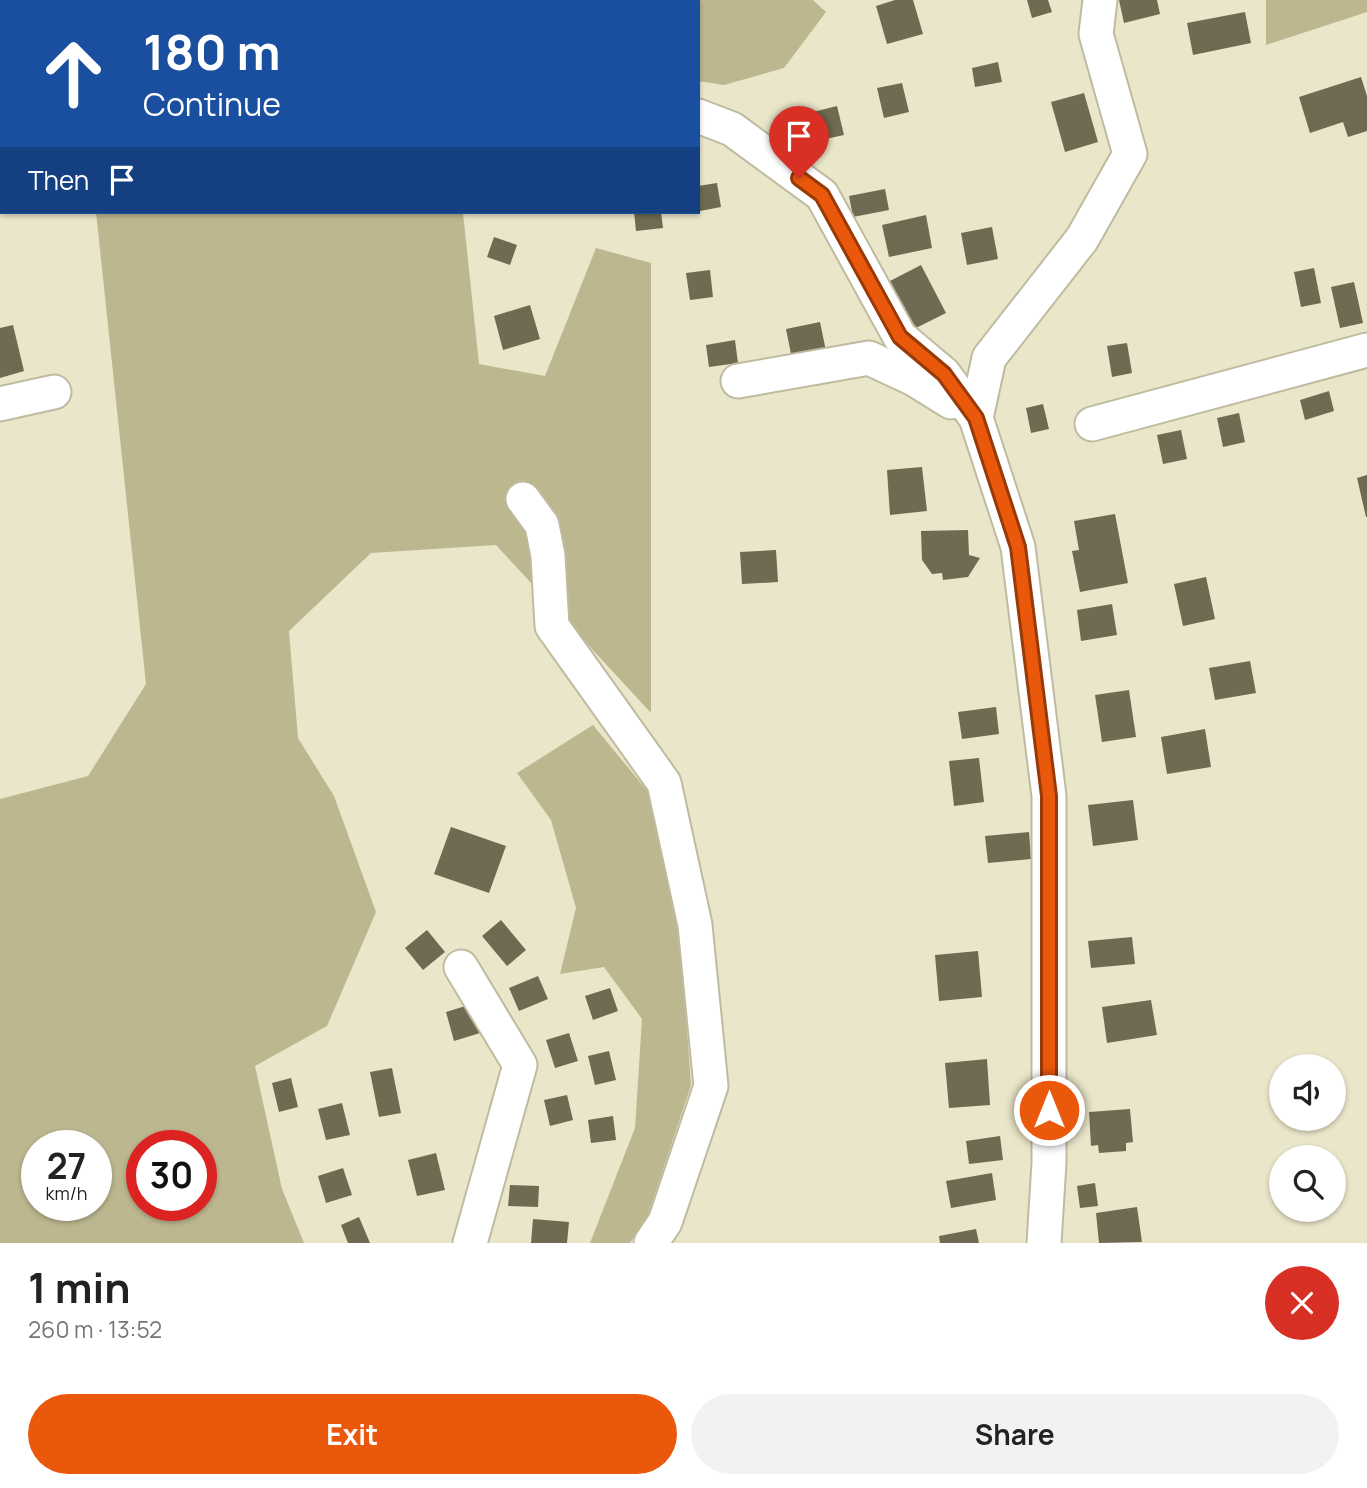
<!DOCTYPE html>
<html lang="en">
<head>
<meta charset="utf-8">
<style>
  body { margin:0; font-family:Manrope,sans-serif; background:#f2f2f2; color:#222; height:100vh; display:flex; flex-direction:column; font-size:26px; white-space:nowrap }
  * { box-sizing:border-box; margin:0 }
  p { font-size:23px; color:#767676 }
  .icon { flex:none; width:38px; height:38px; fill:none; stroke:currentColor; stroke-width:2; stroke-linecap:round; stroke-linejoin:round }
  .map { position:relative; height:1243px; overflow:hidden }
  .panel { display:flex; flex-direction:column; background:#fff; flex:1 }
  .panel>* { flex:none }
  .guide { position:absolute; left:0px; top:0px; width:700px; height:214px; box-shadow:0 2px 5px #0004; background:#1a4fa0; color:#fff; overflow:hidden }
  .fabs { position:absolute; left:1269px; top:1054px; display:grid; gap:14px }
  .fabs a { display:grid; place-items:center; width:77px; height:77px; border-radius:50%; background:#fff; box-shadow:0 2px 5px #0004; font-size:35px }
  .speed { position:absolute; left:21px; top:1130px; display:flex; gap:14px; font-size:35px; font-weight:700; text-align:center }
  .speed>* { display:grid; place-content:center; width:91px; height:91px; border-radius:50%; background:#fff; box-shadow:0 2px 5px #0004; line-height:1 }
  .speed small { font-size:18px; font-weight:400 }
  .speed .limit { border:10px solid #d22; background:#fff; color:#111 }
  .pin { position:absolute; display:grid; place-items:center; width:60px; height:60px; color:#fff; margin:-72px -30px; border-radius:50% 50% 50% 0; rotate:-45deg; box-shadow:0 0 7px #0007 }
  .pin .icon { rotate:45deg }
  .me { position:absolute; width:77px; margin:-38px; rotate:0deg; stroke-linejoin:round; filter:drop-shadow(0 0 5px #0008) }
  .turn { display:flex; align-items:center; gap:24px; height:147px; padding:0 28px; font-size:32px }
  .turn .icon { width:91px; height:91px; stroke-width:2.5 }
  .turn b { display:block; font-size:49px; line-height:60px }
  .then { display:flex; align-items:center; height:66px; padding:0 28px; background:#0003; gap:14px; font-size:26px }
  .round { display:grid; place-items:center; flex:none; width:74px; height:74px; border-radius:37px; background:#f2f2f2 }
  .head { display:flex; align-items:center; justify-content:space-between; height:119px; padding:0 28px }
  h1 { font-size:42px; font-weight:700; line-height:52px }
  .cta { display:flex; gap:14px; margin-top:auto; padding:14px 28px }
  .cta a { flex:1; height:80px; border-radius:42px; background:#ea580c; color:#fff; font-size:28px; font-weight:700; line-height:80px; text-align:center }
  .cta a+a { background:#f2f2f2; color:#222 }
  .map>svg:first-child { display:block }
  .green { fill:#bdb78f; fill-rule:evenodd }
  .building { fill:#6e6b52 }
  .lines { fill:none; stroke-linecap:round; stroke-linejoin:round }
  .minor-casing { stroke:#bfbba0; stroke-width:37 }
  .minor { stroke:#fff; stroke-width:33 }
  .route-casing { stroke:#983908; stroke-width:18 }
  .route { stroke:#ea580c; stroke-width:12 }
</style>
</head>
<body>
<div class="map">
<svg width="1367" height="1243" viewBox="0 0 1367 1243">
  <rect width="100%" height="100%" fill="#eae6ca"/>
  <g class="green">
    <polygon points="232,0 813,0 826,12 784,68 724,85 698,81 698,2"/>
    <polygon points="1266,0 1367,0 1367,12 1266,45"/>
    <path d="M96 212 463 213 479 364 545 376 596 248 651 263V713L496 545 371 553 289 631 298 738 334 796 376 912 327 1026 255 1066 282 1189 304 1243H0V799L88 776 146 684ZM37 1146H96V1206H37ZM142 1146H201V1206H142Z"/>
    <polygon points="593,725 654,799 679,920 691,1085 647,1218 630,1243 590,1243 635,1128 642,1019 604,967 560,974 576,908 551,820 517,773"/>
  </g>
  <g class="building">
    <polygon points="895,0 913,0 923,34 887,44 876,6"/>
    <polygon points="1027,0 1048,0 1052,12 1032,18"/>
    <polygon points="1119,0 1157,0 1160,14 1124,23"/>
    <polygon points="1245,12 1251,43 1193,55 1187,23"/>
    <polygon points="998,62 1002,82 975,87 972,68"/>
    <polygon points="1361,77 1367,96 1367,131 1348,137 1343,122 1310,133 1299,97"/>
    <polygon points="902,83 909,112 884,118 877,88"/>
    <polygon points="1084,93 1098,142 1065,152 1051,102"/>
    <polygon points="837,106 844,135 821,140 813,112"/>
    <polygon points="717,183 721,207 700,211 698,186"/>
    <polygon points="885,189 889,210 853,217 849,196"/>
    <polygon points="634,212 661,212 663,228 636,231"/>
    <polygon points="926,215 932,248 889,257 882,225"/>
    <polygon points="992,227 998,259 967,265 961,233"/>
    <polygon points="494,237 517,245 510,265 487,257"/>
    <polygon points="921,265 946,313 912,330 888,282"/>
    <polygon points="1314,268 1321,303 1301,307 1294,272"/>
    <polygon points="710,270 713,297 690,300 686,273"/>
    <polygon points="1354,282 1363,323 1340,328 1331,287"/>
    <polygon points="530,305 540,339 503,350 494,316"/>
    <polygon points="820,322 826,351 792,359 786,329"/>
    <polygon points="13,325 24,371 0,378 0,328"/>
    <polygon points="735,340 738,363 709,367 706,345"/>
    <polygon points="1127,343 1132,373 1112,377 1107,346"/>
    <polygon points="1329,391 1334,411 1305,420 1300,400"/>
    <polygon points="1043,404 1049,429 1031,433 1026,408"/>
    <polygon points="1239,413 1245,442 1223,447 1217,418"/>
    <polygon points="1181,430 1187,459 1163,464 1157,435"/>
    <polygon points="922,467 927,511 890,515 887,470"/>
    <polygon points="1367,475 1367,517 1366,517 1357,478"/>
    <polygon points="1115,514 1128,583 1080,592 1072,551 1079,550 1074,521"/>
    <polygon points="968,530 969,555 980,558 968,577 943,580 942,573 932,574 922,560 921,531"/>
    <polygon points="776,550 778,582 742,584 740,552"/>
    <polygon points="1206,577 1215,619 1183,626 1174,584"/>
    <polygon points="1112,604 1117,635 1081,641 1077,610"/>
    <polygon points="1250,661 1256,693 1215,700 1209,668"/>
    <polygon points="1129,690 1136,737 1102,742 1095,695"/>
    <polygon points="996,707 999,734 962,739 958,712"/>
    <polygon points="1205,729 1211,767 1167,774 1161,737"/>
    <polygon points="979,758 984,802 954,806 949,761"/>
    <polygon points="1133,800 1138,840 1093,846 1088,805"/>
    <polygon points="451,827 506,846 489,893 434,874"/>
    <polygon points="1029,832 1031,859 988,863 985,836"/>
    <polygon points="501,920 526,950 507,966 482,936"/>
    <polygon points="427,930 445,952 423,970 405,948"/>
    <polygon points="1132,937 1135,964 1091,968 1088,941"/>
    <polygon points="978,951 982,997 939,1001 935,955"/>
    <polygon points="538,976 548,999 519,1011 509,988"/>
    <polygon points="610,988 618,1011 593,1020 585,996"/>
    <polygon points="1151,1000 1157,1035 1107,1043 1102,1007"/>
    <polygon points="472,1004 480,1033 454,1041 446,1012"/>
    <polygon points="569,1033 578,1061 555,1068 546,1040"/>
    <polygon points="609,1051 616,1080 595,1085 588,1056"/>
    <polygon points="987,1059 990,1105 949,1108 945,1063"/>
    <polygon points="392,1068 401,1113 379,1117 370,1072"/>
    <polygon points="291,1078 298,1107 279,1112 272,1083"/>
    <polygon points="567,1095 573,1120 550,1126 544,1100"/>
    <polygon points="342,1103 350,1135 326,1140 318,1109"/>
    <polygon points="1130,1109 1133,1142 1126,1143 1126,1151 1099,1153 1098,1145 1091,1146 1089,1112"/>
    <polygon points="613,1116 616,1140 591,1143 588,1120"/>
    <polygon points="1000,1136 1003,1160 969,1164 966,1141"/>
    <polygon points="436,1153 445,1190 417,1196 408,1160"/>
    <polygon points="343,1168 352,1195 326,1203 318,1176"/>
    <polygon points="992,1173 996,1200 951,1208 946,1181"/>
    <polygon points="1095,1183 1098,1206 1080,1208 1077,1186"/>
    <polygon points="510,1185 539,1186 538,1207 508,1206"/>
    <polygon points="1137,1207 1142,1242 1099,1243 1096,1213"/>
    <polygon points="359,1217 370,1243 348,1243 341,1225"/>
    <polygon points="533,1219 569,1222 567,1243 531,1243"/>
    <polygon points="976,1229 979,1243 940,1243 939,1236"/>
  </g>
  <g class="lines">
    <g class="minor-casing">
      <g id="minor">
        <polyline points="698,116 732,129 822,195 900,337 944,374 976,418 1018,547 1049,796 1049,1163 1044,1243"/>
        <polyline points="738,381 869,358 914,379 951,402"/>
        <polyline points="0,404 54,392"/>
        <polyline points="976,418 989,358 1082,239 1130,154 1096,34 1100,0"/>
        <polyline points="1092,424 1367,350"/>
        <polyline points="523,499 542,525 548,556 552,626 664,783 695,925 711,1086 665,1222 651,1243"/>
        <polyline points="461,967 520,1065 470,1243"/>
      </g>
    </g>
    <use href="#minor" class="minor"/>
  </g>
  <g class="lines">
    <g class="route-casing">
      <polyline id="route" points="799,178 822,195 900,337 944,374 976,418 1018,547 1049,796 1049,1110"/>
    </g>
    <use href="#route" class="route"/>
  </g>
</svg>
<div class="fabs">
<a><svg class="icon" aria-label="sound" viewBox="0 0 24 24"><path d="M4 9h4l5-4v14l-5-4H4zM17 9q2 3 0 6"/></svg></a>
<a><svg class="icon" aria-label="search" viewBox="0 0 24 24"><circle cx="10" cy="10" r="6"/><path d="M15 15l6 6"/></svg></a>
</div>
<div class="speed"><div>27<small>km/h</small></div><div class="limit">30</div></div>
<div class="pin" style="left:799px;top:178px;background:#d93025"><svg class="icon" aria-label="arrive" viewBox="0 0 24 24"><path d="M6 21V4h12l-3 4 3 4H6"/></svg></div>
<svg class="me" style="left:1049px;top:1110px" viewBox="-20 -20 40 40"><circle r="17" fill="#ea580c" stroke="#fff" stroke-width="3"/><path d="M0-11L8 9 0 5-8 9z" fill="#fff"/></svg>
<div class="guide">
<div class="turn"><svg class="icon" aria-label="ahead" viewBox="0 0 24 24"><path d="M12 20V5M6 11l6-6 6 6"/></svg><div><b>180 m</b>Continue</div></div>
<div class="then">Then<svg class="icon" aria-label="arrive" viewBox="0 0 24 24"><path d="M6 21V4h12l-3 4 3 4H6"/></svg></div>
</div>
</div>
<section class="panel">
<div class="head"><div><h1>1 min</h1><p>260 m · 13:52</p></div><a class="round" style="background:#d93025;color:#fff"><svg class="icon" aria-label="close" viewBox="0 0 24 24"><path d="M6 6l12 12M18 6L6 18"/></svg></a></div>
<div class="cta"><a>Exit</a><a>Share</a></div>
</section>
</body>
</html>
